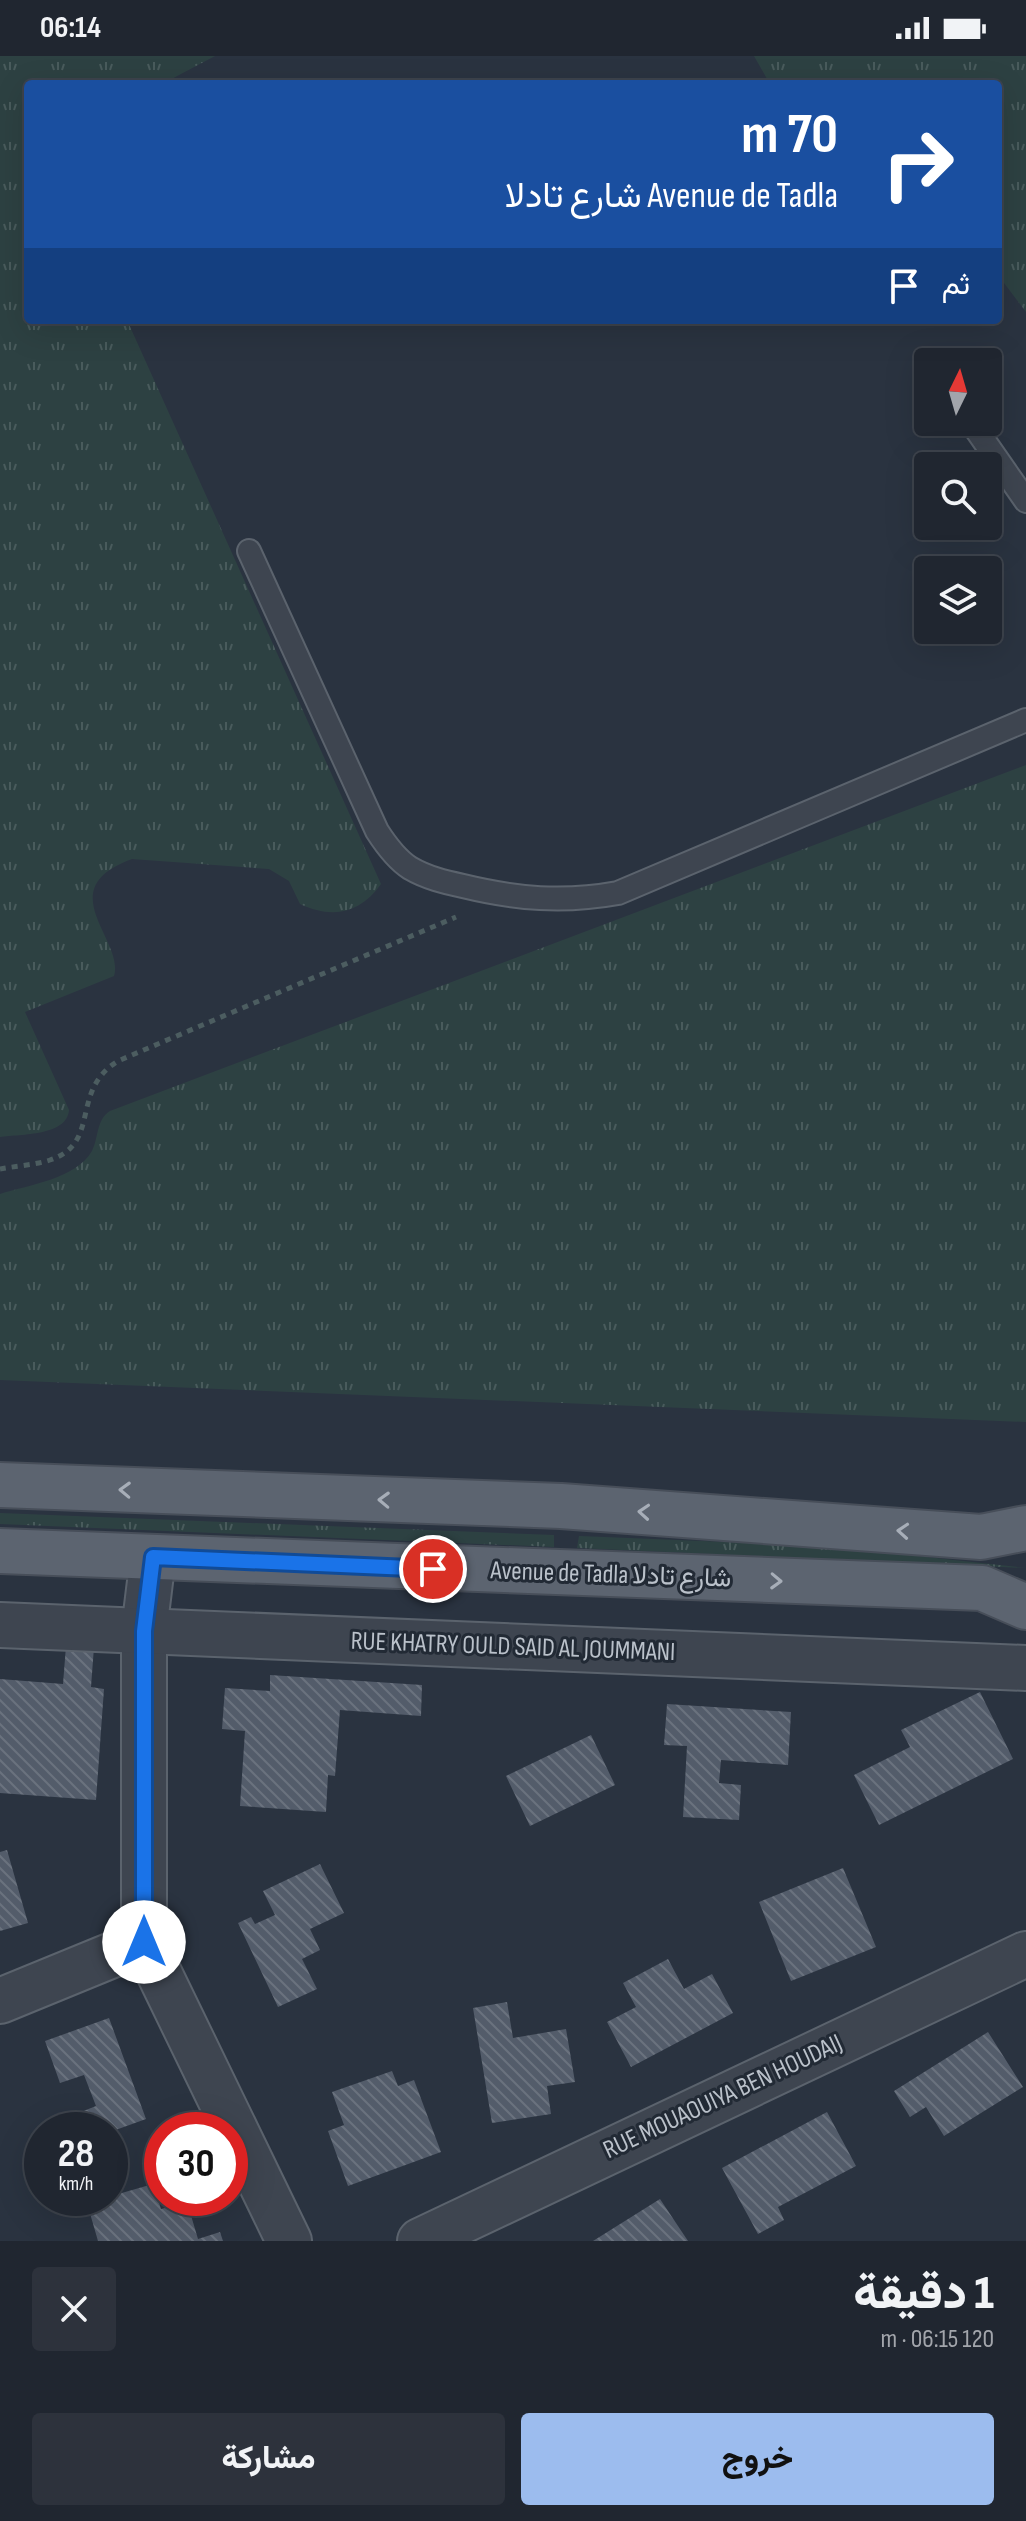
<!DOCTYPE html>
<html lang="ar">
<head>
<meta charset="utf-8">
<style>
  body { margin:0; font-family:"Sofia Sans Condensed",Vazirmatn,sans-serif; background:#2d323c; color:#f1f3f6; direction:rtl; height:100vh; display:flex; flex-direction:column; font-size:30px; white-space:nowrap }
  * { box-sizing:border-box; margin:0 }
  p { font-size:26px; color:#a2a5ab }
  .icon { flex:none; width:44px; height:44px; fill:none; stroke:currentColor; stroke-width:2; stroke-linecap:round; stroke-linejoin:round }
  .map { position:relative; height:2185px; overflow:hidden; direction:ltr }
  .side { display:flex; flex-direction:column; background:#202630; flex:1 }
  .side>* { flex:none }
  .hud { position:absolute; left:24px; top:24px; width:978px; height:244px; border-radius:8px; box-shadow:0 8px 32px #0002,0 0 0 2px #3d434c; direction:rtl; background:#1a4fa0; color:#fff; overflow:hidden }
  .needle { width:52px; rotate:5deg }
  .fabs { position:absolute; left:914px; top:292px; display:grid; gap:16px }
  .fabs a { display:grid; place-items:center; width:88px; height:88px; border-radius:8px; background:#202630; box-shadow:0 8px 32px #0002,0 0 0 2px #3d434c; font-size:40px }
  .speed { position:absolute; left:24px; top:2056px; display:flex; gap:16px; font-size:40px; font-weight:700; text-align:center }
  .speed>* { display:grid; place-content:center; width:104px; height:104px; border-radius:50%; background:#202630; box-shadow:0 8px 32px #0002,0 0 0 2px #3d434c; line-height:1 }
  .speed small { font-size:20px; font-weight:400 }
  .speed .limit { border:12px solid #d22; background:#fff; color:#111 }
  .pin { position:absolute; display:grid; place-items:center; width:68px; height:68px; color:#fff; margin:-34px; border:4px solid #fff; border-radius:50%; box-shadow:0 2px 8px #0007 }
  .me { position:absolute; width:88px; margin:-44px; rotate:0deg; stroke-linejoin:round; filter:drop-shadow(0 0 6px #0008) }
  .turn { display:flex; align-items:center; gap:28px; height:168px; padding:0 32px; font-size:36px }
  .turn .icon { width:104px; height:104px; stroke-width:2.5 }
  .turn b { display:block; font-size:56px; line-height:68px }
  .then { display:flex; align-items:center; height:76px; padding:0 32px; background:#0003; gap:16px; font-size:30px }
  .round { display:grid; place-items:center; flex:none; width:84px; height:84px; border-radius:8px; background:#2d323c }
  .summary { display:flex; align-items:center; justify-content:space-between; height:136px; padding:0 32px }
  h1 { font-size:48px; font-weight:800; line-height:60px }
  .button { display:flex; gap:16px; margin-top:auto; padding:16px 32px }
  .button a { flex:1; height:92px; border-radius:8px; background:#9cbcee; color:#111; font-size:32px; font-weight:800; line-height:92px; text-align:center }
  .button a+a { background:#2d323c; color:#f1f3f6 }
  .status { display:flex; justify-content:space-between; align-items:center; height:56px; padding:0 40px; background:#202630; direction:ltr }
  .status svg { height:22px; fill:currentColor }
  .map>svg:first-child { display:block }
  .grass { fill:url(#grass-tufts) }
  .building { fill:url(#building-back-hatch) }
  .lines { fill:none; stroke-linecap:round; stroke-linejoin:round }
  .lane-casing { stroke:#5b636d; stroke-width:26 }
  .street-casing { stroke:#5b636d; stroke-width:48 }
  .primary-casing { stroke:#474e59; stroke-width:48 }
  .path { stroke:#4c5d60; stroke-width:5; stroke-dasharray:6 6; stroke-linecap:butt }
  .lane { stroke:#3e4550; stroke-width:22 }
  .street { stroke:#3e4550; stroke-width:44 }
  .primary { stroke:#5c6470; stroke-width:44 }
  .oneway { stroke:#a7aeb8 }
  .route-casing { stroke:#114b97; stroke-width:20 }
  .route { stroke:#1a73e8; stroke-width:14 }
  .labels { text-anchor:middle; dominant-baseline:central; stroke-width:6; stroke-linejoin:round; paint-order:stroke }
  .street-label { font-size:26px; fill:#bac1ca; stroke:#222a35 }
</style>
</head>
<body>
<div class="status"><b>06:14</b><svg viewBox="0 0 49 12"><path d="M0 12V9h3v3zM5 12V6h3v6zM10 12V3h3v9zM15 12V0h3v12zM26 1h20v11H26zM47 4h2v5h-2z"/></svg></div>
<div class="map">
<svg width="1026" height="2185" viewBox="0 0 1026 2185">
  <defs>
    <pattern id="grass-tufts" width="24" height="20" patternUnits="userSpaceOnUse" patternTransform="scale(2)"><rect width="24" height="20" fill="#2d4142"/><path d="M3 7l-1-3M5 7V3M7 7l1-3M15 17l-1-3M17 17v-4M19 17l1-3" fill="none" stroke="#495b5c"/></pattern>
    <pattern id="building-back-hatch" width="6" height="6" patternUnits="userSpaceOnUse" patternTransform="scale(2)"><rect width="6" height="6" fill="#535c6a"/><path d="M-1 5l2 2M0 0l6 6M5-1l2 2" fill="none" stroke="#6a727e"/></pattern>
  </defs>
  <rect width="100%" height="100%" fill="#2a3340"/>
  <g class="grass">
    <path d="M0 0H215L162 28H28V264H127L381 828C360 858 332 863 300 848L289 825 269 813 132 803C49 833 125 884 114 920L25 956 69 1054C67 1080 21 1078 0 1081Z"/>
    <polygon points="754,0 1026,0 1026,256 998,219 998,28 770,28"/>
    <path d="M1026 709V1366L0 1324V1138C28 1129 76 1123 92 1095 99 1081 96 1064 110 1055Z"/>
    <polygon points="0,1457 554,1479 554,1491 0,1468"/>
    <polygon points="579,1480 826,1490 1026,1512 577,1492"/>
  </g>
  <g class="building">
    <polygon points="66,1590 94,1591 91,1631 104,1633 96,1744 0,1737 0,1623 63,1628"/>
    <polygon points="270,1619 422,1629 421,1660 340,1654 335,1720 328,1719 326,1756 240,1750 245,1675 222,1673 225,1632 270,1635"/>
    <polygon points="980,1636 1013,1703 879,1769 854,1719 910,1691 901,1674"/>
    <polygon points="667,1648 791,1656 788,1709 721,1704 719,1727 741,1729 739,1764 683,1761 687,1690 664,1689"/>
    <polygon points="591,1679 615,1729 530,1770 506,1720"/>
    <polygon points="7,1794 28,1867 0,1875 0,1796"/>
    <polygon points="320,1808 344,1857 310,1873 320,1894 302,1903 317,1933 278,1951 238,1867 251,1861 255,1868 275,1859 263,1835"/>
    <polygon points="843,1812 876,1891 791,1925 759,1846"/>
    <polygon points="668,1903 684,1933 712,1918 733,1957 631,2011 607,1966 636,1951 623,1927"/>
    <polygon points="507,1946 513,1982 566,1973 575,2026 547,2030 551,2058 492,2067 473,1952"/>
    <polygon points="109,1962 146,2063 110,2076 76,2074 71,2060 96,2050 84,2019 60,2027 45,1985"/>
    <polygon points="988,1976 1023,2031 944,2080 926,2051 910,2061 894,2035"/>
    <polygon points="392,2015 398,2030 414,2024 441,2096 348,2130 328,2075 344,2069 332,2036"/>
    <polygon points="827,2056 856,2110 778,2151 784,2164 758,2178 722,2112"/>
    <polygon points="153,2128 161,2153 187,2146 198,2183 220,2176 223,2185 98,2185 87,2147"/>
    <polygon points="660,2143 688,2185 593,2185"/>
  </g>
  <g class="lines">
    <g class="lane-casing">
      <g id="lane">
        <polyline points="971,366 1026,445"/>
        <path d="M249 495 377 775C386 789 396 803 410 812 427 822 445 826 463 830 517 843 563 847 618 837L1026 664"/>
      </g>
    </g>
    <g class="street-casing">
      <g id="street">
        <polyline points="153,1501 144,1575 144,1886 289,2185"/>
        <polyline points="0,1569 1026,1612"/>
        <polyline points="0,1945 144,1886"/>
        <polyline points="420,2185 1026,1898"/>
      </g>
    </g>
    <g class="primary-casing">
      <g id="primary">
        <polyline points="0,1429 561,1450 981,1481 1026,1472"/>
        <polyline points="0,1495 982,1532 1026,1551"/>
      </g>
    </g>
    <path class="path" d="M0 1113C16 1110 35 1109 50 1104 102 1087 69 1035 118 1005L456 861"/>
    <use href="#lane" class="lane"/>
    <use href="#street" class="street"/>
    <use href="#primary" class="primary"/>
  </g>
  <defs><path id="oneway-chevron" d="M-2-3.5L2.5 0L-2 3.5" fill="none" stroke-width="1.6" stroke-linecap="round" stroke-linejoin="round" transform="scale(2)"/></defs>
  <g class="oneway">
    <use href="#oneway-chevron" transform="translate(125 1434) rotate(-178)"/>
    <use href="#oneway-chevron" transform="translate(384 1444) rotate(-178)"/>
    <use href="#oneway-chevron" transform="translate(644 1456) rotate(-176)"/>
    <use href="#oneway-chevron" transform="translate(903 1475) rotate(-176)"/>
    <use href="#oneway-chevron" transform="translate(776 1525) rotate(2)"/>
  </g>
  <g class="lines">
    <g class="route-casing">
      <polyline id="route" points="144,1886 144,1575 153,1501 433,1513"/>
    </g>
    <use href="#route" class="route"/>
  </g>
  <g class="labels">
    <g class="street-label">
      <text transform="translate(611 1519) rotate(2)">Avenue de Tadla شارع تادلا</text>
      <text transform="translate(513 1591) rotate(2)">RUE KHATRY OULD SAID AL JOUMMANI</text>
      <text transform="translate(723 2041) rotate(-25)">RUE MOUAOUIYA BEN HOUDAIJ</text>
    </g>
  </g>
</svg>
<div class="fabs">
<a><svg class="needle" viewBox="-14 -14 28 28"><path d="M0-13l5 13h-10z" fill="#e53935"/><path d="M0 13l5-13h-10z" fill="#a2a5ab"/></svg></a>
<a><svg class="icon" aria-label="search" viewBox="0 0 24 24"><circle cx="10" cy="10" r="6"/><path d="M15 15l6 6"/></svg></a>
<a><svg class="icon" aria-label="layers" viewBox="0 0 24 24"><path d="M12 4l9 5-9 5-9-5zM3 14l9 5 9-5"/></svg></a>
</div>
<div class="speed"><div>28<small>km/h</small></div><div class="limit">30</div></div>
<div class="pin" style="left:433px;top:1513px;background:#d93025"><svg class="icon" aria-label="arrive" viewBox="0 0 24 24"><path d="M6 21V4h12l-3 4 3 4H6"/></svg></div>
<svg class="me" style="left:144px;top:1886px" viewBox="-20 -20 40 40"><circle r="19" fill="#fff"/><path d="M0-13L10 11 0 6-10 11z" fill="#1a73e8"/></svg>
<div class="hud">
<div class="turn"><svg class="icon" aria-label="right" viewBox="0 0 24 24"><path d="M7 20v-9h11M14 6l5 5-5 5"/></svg><div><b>70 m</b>Avenue de Tadla شارع تادلا</div></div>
<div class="then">ثم<svg class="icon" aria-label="arrive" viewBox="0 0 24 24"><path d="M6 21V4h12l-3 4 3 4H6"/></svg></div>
</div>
</div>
<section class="side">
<div class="summary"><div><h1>1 دقيقة</h1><p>120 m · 06:15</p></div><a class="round"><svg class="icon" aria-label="close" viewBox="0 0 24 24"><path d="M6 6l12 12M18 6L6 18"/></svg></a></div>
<div class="button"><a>خروج</a><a>مشاركة</a></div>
</section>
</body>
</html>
